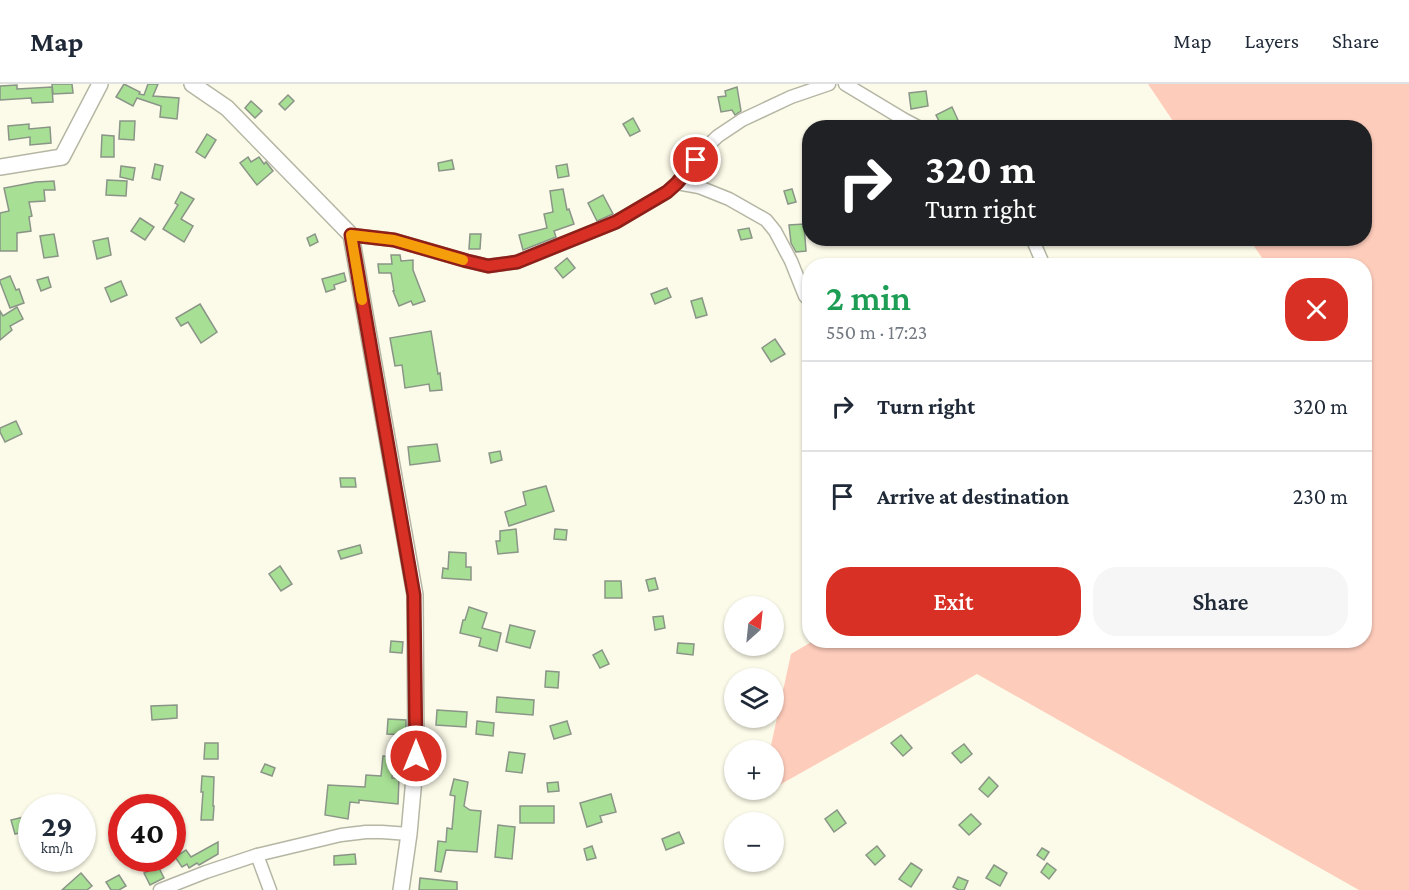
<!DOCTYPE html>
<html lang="en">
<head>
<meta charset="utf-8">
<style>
  body { margin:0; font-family:"Crimson Pro",serif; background:#f6f6f7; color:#1f2937; height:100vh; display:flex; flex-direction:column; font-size:22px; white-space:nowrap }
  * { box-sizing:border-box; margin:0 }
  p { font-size:20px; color:#747a83 }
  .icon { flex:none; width:33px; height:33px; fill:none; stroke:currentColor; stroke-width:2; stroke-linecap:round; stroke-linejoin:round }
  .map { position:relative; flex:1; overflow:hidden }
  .side { position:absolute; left:802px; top:174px; width:570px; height:390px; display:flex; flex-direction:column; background:#fff; border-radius:24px; box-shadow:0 2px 4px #0004 }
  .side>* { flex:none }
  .hud { position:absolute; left:802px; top:36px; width:570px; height:126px; border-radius:24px; box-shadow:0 2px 4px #0004; background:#202124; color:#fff; overflow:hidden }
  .needle { width:39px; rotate:27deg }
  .buttons { position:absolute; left:724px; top:512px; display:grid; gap:12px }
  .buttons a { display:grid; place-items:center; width:60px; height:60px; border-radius:50%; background:#fff; box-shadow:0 2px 4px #0004; font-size:30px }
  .speed { position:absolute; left:18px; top:710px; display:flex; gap:12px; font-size:30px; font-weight:700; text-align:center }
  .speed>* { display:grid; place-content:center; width:78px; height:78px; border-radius:50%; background:#fff; box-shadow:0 2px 4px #0004; line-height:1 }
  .speed small { font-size:15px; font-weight:400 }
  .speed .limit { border:9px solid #d22; background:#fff; color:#111 }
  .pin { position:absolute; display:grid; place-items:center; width:51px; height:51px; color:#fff; margin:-26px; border:3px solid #fff; border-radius:50%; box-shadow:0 2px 6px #0007 }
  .me { position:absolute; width:66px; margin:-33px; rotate:0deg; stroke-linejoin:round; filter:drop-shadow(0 0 4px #0008) }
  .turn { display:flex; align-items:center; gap:21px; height:126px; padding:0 24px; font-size:27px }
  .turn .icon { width:78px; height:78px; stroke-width:2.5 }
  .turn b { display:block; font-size:42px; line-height:51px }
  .round { display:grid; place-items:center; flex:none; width:63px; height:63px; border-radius:24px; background:#f6f6f7 }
  .overview { display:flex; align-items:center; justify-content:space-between; height:102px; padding:0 24px }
  h1 { font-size:36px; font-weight:600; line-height:45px; color:#1e9e55 }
  .cta { display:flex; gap:12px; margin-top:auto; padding:12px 24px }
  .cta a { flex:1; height:69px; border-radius:24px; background:#d93025; color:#fff; font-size:24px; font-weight:600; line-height:69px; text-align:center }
  .cta a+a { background:#f6f6f7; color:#1f2937 }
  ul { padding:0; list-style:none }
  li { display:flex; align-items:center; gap:18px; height:90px; padding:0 24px; border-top:2px solid #e0e1e3 }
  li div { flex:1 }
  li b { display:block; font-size:22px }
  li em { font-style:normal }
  header { display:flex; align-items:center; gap:36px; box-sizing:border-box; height:84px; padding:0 30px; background:#fff; border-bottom:2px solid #e0e1e3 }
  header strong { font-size:28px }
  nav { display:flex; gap:33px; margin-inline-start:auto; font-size:21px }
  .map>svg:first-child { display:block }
  .green { fill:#feccbb }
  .building { fill:#a7df95; stroke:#8a9587; stroke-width:1.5 }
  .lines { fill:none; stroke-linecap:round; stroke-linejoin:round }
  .minor-casing { stroke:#b6b6a5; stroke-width:15 }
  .tertiary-casing { stroke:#b6b6a5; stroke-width:18 }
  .minor { stroke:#fff; stroke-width:12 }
  .tertiary { stroke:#fff; stroke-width:15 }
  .route-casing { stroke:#8d1f18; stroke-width:15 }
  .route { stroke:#d93025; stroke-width:10 }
  .slow { stroke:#f59e0b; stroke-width:10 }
</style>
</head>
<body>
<header>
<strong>Map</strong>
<nav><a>Map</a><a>Layers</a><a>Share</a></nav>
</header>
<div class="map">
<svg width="1409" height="806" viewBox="0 0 1409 806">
  <rect width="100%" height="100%" fill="#fcfbe9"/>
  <polygon class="green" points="1148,0 1409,0 1409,806 1359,806 977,590 774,704 774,666 770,666 791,570 813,557 1365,556 1365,182 1267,181 1249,155 1365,154 1365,44 1177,43"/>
  <g class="building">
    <polygon points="52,0 72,0 73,9 53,10"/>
    <polygon points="124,0 140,8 139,10 144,11 148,0 158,0 153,12 179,14 177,35 160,33 161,22 137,14 133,22 116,13"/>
    <polygon points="17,1 17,5 52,3 53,18 32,19 31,14 0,16 0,2"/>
    <polygon points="737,3 741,27 735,31 732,26 721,28 718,13 726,12 725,7"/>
    <polygon points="926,7 928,22 911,25 909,9"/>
    <polygon points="288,11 294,17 285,26 279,20"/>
    <polygon points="251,17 262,27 255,34 245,24"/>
    <polygon points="952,23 958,36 942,43 936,31"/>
    <polygon points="633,34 640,47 630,52 623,40"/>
    <polygon points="120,37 135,37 134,56 119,55"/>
    <polygon points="29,40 29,45 50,43 51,59 30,61 30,53 9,56 8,42"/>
    <polygon points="207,50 216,56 205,74 196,68"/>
    <polygon points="102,51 114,52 114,73 101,73"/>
    <polygon points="248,73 251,78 259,73 264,80 266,78 273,87 257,101 240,79"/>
    <polygon points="452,76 454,85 439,87 438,79"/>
    <polygon points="155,80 163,82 160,96 152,94"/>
    <polygon points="567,80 569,92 558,94 556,82"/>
    <polygon points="121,82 135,84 133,96 120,93"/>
    <polygon points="107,96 127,97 126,112 106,111"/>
    <polygon points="54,97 55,106 44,106 45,117 29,118 32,132 29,133 31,147 17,149 17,167 0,167 0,129 9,127 4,104 36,98"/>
    <polygon points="563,105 567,126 569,125 574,140 554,147 556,153 523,166 519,151 547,144 544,130 553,128 550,107"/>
    <polygon points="792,105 796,118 788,120 784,107"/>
    <polygon points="181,108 194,115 181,135 193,142 184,158 163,145 178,121 175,119"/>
    <polygon points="603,111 613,130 597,137 588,119"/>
    <polygon points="140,134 154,143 145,156 131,147"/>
    <polygon points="804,140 806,167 796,168 791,159 789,141"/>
    <polygon points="749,144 752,154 741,156 738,146"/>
    <polygon points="54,150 58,172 44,174 40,152"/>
    <polygon points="315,150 318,158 310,162 307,154"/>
    <polygon points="470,150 481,150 480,165 469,165"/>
    <polygon points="108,154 111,171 97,175 93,157"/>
    <polygon points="391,171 400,171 401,177 413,176 413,186 425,217 413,221 411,217 399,222 393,207 394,207 391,189 379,189 378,180 392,180"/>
    <polygon points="567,174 575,184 563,194 555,184"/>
    <polygon points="344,189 346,197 334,201 335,205 326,208 322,195"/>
    <polygon points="10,192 16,206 19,205 24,219 10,224 0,198 0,196"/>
    <polygon points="48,193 51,203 41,207 37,196"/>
    <polygon points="121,197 127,211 111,218 105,204"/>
    <polygon points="667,204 671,213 655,220 651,210"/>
    <polygon points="702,214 707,231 696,234 691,217"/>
    <polygon points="200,220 217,248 201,259 188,238 181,242 176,234"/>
    <polygon points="17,223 23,235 10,242 12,246 0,256 0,227 3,232"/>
    <polygon points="431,247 438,290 440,289 442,306 430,307 429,300 405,304 402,281 395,282 390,254"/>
    <polygon points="775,255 785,270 771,278 762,264"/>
    <polygon points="16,337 22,350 5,358 0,348 0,344"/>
    <polygon points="437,360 440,377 410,381 408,363"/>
    <polygon points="500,367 502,376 491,379 489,369"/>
    <polygon points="340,394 355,394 356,403 341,403"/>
    <polygon points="546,402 554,427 509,442 505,428 526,421 523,408"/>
    <polygon points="516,445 518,468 498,470 496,457 500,457 500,447"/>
    <polygon points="555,445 567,446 566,456 554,455"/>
    <polygon points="360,461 362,469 341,475 338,467"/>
    <polygon points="449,468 466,469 466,483 471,483 471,496 442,494 443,484 448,485"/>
    <polygon points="280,482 292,500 281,507 269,490"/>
    <polygon points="655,494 658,505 649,507 646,496"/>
    <polygon points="605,497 621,497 622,514 605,514"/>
    <polygon points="469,523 487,529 482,544 501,549 497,567 479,562 481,554 460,549 463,536 465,536"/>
    <polygon points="663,532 665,544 655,546 653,533"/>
    <polygon points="510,541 535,547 530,564 506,558"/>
    <polygon points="391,557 403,558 402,569 390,568"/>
    <polygon points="678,559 694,560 693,571 677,569"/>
    <polygon points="602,566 609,580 600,584 593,571"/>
    <polygon points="546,587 559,588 558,604 545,603"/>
    <polygon points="497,613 534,616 533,631 496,628"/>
    <polygon points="177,621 177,634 152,636 151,622"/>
    <polygon points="437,626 467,628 466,643 436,641"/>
    <polygon points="388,635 406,636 406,651 387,650"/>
    <polygon points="477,637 494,639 493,652 476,650"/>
    <polygon points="567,637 571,650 554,655 550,642"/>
    <polygon points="901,651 912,664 903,672 891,659"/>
    <polygon points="205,659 218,659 218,675 204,675"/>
    <polygon points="964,660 972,670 961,679 952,669"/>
    <polygon points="509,668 525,670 522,689 506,687"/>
    <polygon points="383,672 394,673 392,694 399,694 398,720 359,716 359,719 350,718 348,735 325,731 328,701 365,703 366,691 381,692"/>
    <polygon points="265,680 275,684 272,692 261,688"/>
    <polygon points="202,692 214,693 213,722 214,722 213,736 201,736 203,708 201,708"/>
    <polygon points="989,693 998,702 988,713 979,705"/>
    <polygon points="454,695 468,698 464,722 470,726 481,727 477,768 446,766 441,788 435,787 438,757 446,758 447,744 452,745 455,712 450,711"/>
    <polygon points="558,698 559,707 548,708 547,699"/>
    <polygon points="611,710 616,728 600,732 602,738 587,743 580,719"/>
    <rect x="520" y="722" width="34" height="17"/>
    <polygon points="837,726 846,739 834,748 825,735"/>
    <polygon points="971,730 981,740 969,751 959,741"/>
    <polygon points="32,731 32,746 15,750 11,736"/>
    <polygon points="498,741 515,743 512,775 495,773"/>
    <polygon points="679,748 684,759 666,766 662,755"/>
    <polygon points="218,758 218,770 199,781 197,779 189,784 187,780 182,783 175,773 186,766 191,773"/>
    <polygon points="592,762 596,774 587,776 584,765"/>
    <polygon points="877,762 885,772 875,781 866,771"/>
    <polygon points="1042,764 1049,768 1044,776 1037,771"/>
    <polygon points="355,770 356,780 334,781 334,772"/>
    <polygon points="57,774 80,774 67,785"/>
    <polygon points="911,779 922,786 911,803 899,795"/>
    <polygon points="1047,779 1056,786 1049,795 1041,788"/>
    <polygon points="994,781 1007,789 1000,802 986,794"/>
    <polygon points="158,782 164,794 150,801 144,789"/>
    <polygon points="81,789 92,802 87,806 62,806"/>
    <polygon points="119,791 126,802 119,806 111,806 106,798"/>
    <polygon points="958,793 968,797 964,806 959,806 953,803"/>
    <polygon points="420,794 457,798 457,806 419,806"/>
  </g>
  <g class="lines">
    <g class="minor-casing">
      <g id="minor">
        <polyline points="845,0 903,35 920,44"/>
        <polyline points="677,99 699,103 729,115 766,136 775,147 791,177 805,212 810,217"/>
        <polyline points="351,151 394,156 467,177 488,182 517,178 616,138 667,108 677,99 703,66 718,52 742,36 791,13 829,0"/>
        <polyline points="1032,154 1044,182"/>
        <polyline points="257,771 270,806"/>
        <polyline points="160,806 206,788 257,771 341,751 366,748 382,748 409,750"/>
      </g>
    </g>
    <g class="tertiary-casing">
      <g id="tertiary">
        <polyline points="192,0 227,24 351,151 415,511 416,672 409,750 401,806"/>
        <polyline points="0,83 62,73 100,0"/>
      </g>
    </g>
    <use href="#minor" class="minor"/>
    <use href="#tertiary" class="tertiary"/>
  </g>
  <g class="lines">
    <g class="route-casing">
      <polyline id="route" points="416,672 414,511 351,151 394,156 467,177 488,182 517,178 616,138 667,108 677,99 696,76"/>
    </g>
    <use href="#route" class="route"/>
    <polyline class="slow" points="362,216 351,151 394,156 463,176"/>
  </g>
</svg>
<div class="buttons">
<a><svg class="needle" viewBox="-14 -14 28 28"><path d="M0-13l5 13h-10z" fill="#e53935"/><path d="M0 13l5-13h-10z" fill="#747a83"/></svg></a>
<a><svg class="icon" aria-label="layers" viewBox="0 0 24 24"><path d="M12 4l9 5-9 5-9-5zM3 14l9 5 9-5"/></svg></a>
<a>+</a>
<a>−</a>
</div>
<div class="speed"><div>29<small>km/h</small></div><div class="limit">40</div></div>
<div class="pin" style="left:696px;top:76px;background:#d93025"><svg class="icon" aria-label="arrive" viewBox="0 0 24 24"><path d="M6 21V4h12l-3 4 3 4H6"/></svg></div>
<svg class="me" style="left:416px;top:672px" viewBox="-20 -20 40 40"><circle r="17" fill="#d93025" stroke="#fff" stroke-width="3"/><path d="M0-11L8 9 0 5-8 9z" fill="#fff"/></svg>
<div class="hud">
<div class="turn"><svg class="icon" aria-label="right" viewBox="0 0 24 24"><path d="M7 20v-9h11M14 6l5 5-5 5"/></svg><div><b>320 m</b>Turn right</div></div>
</div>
<section class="side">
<div class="overview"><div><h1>2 min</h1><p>550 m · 17:23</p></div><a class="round" style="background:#d93025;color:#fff"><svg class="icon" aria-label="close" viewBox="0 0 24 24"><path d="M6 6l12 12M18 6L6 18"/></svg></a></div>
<ul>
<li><svg class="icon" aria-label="right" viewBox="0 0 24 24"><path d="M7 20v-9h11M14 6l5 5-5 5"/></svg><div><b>Turn right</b></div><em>320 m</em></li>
<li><svg class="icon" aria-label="arrive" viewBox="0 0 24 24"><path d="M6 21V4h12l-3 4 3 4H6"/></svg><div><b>Arrive at destination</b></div><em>230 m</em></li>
</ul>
<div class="cta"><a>Exit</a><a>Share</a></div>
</section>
</div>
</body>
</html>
